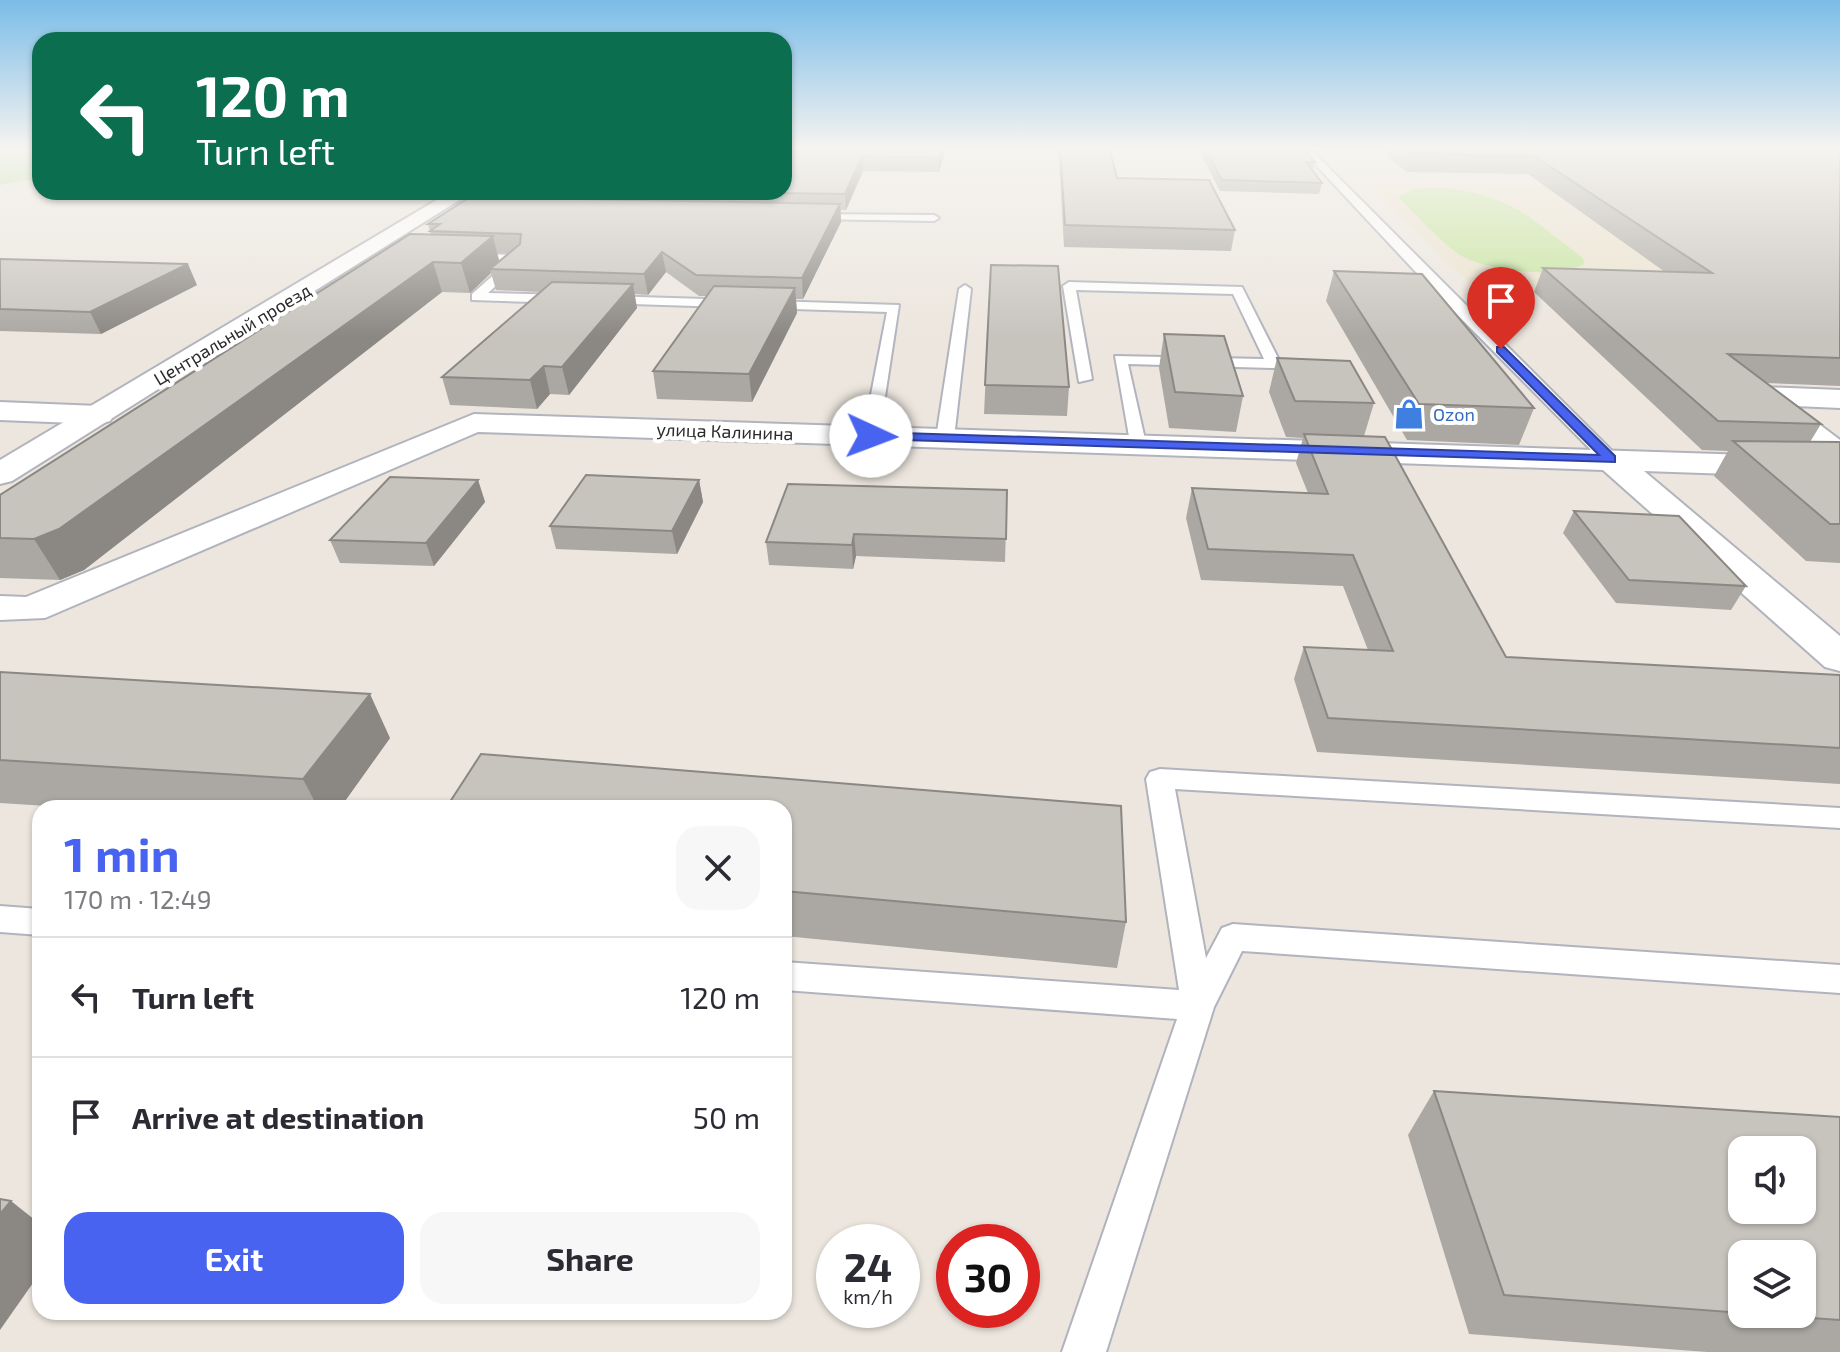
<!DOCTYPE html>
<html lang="en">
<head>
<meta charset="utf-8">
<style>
  body { margin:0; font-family:"Exo 2",sans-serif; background:#f7f7f7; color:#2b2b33; height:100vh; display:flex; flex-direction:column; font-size:30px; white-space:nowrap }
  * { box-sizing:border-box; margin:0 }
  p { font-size:26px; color:#7c7c81 }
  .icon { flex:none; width:44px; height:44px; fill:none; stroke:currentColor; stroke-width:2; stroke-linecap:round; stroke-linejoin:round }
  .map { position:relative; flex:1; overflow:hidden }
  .sheet { position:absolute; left:32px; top:800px; width:760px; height:520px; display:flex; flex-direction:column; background:#fff; border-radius:24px; box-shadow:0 2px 6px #0004 }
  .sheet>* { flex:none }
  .hud { position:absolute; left:32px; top:32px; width:760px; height:168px; border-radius:24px; box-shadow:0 2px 6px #0004; background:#0b6e4f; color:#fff; overflow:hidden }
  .tools { position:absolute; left:1728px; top:1136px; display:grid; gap:16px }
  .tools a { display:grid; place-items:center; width:88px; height:88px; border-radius:16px; background:#fff; box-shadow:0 2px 6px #0004; font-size:40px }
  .speed { position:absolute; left:816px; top:1224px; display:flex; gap:16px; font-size:40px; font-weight:700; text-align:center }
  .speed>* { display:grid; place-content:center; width:104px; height:104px; border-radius:50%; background:#fff; box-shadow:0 2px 6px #0004; line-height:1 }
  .speed small { font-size:20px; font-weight:400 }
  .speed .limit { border:12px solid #d22; background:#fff; color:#111 }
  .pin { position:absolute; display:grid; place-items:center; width:68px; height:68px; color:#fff; margin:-82px -34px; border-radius:50% 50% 50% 0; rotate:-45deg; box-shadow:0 0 8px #0007 }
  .pin .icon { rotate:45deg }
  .me { position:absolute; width:88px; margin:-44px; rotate:92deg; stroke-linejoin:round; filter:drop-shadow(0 0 6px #0008) }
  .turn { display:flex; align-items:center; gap:28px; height:168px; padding:0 32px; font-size:36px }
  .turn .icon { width:104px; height:104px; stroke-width:2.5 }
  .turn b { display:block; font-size:56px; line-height:68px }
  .round { display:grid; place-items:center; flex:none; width:84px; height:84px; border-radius:24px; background:#f7f7f7 }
  .summary { display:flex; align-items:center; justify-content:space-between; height:136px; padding:0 32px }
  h1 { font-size:48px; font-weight:700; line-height:60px; color:#4763ef }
  .button { display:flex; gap:16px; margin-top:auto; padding:16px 32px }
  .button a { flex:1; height:92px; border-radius:24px; background:#4763ef; color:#fff; font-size:32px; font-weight:700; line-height:92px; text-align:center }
  .button a+a { background:#f7f7f7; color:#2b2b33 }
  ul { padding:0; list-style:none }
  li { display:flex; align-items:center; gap:24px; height:120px; padding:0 32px; border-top:2px solid #e1e1e2 }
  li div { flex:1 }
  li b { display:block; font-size:30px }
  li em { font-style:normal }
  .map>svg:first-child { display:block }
  .education { fill:#ece3ce }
  .green { fill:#b2df9d }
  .pitch { fill:#c4e59a }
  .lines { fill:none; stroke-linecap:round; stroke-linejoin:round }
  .service-casing { stroke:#b1b3bd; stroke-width:4 }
  .minor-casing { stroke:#b1b3bd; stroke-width:4 }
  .secondary-casing { stroke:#b1b3bd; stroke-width:4 }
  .path { stroke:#c4c4c4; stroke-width:2; stroke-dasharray:2 2; stroke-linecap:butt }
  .service { fill:#fff; fill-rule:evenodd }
  .minor { fill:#fff; fill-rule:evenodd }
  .secondary { fill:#fff; fill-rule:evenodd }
  .wall { fill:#aba8a3; fill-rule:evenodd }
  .shaded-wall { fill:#8b8884 }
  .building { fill:#c7c3bd; stroke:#8b8884; stroke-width:2; fill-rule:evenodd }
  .route { fill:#4763ef; stroke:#2e409b; stroke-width:2 }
  .labels { text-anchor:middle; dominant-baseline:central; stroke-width:8; stroke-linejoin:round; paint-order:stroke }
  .far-street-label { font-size:18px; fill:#2b2b2b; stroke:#fff }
  .far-shop-label { font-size:18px; fill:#366cbe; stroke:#fff; text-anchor:start }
</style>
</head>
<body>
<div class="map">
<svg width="1840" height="1352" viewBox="0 0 1840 1352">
  <rect width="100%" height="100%" fill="#ece6de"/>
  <polygon class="education" points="1365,182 1840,192 1840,302 1473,287"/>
  <polygon class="green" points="0,147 40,147 40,178 0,185"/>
  <path class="pitch" d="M1438 188C1510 193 1528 217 1583 258L1584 264C1558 280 1482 271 1457 253 1436 237 1417 216 1398 197L1414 189Z"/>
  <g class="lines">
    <g class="service-casing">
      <g id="service">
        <polygon points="1299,147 1308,147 1616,455 1616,463 1604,463 1427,284"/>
        <polygon points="806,214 934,215 939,218 934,221 810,219"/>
        <polygon points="467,254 519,255 525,259 488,293 565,295 571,299 565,303 472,300 472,294 508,262 463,260 461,258"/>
        <polygon points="1069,282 1242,287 1281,364 1274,368 1128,364 1146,444 1143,448 1131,448 1115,356 1264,359 1233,294 1076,290 1092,379 1079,382 1063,286"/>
        <polygon points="965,285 971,289 954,438 945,443 936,438 959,289"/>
        <polygon points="606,296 899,305 879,436 871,441 863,436 887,312 601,303 599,300"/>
        <polygon points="1160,769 1840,808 1840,828 1175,789 1206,958 1222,928 1233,924 1840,965 1840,993 1242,951 1214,1007 1106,1352 1062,1352 1177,1019 784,990 784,962 1179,990 1146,779 1150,772"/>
        <polygon points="0,906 40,909 40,935 0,932"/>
      </g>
    </g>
    <g class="minor-casing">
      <g id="minor">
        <polygon points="1764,387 1840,390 1840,408 1795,406 1840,440 1840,468 1817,477 1644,471 1840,636 1840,671 1825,667 1603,470 478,432 45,618 0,620 0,596 26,597 474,414 1811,457 1817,454 1754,402 1750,396 1754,390"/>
        <polygon points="0,402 99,406 110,409 114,415 110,421 99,424 0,420"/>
      </g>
    </g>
    <g class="secondary-casing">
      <polygon id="secondary" points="450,192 472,192 12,481 0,484 0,460"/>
    </g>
    <polyline class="path" points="0,169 40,163"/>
    <use href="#service" class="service"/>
    <use href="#minor" class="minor"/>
    <use href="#secondary" class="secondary"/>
  </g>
  <g class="wall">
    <path d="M784 147 944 155 939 172 863 171 846 210H841V222L803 299H796L797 313 752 402 657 399 653 371 706 296H699L666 272 648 295 634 294 637 308 569 395 550 394 537 409 450 405 442 377 540 292 496 290 491 273 470 293 442 292 84 570 60 580 0 578V495L431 234 428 224 489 197 488 192H784ZM497 253H510L500 262Z"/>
    <polygon points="1056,147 1109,147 1117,178 1235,230 1231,251 1064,247 1059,159"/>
    <polygon points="1197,147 1303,147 1315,162 1313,171 1322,183 1319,194 1220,191"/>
    <polygon points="1389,147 1828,147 1825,152 1840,152 1840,386 1766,383 1821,424 1810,442 1840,442 1840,563 1806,561 1714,476 1728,451 1702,450 1534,292 1543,268 1665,272 1528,174 1407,172 1387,156"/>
    <polygon points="0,259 197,285 101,334 0,331"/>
    <polygon points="991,265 1069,387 1067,416 984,414"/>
    <polygon points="1334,271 1534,408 1519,445 1407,440 1326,301"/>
    <polygon points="1164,334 1243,396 1236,432 1169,428 1159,368"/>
    <polygon points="1277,358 1374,403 1364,436 1506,657 1840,675 1840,784 1317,752 1294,679 1304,647 1368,650 1343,586 1201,580 1186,518 1192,488 1308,493 1296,463 1303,438 1286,437 1269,392"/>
    <polygon points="478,480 485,502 434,566 340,563 330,540"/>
    <polygon points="699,480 703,502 677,554 556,549 550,526"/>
    <polygon points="1007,490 1005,562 856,556 853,569 769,565 766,542"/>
    <polygon points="1574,511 1746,586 1731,610 1616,603 1563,533"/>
    <polygon points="0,672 390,738 340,808 79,808 0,803"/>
    <polygon points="784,808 1126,922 1117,968 784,936"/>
    <path d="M1434 1091 1840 1117V1352H1707L1469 1334 1408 1135ZM1742 1254 1802 1314H1742Z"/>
  </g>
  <g class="shaded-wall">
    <polygon points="942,147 944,147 944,155 939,172 939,158"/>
    <polygon points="862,156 863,171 846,210 845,194"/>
    <polygon points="840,204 841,222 803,299 802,278"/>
    <polygon points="493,236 500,265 490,269 491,273 470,293 461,263"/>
    <polygon points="662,252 666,272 648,295 644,274"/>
    <polygon points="433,262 442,292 84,570 60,580 34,539"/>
    <polygon points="188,264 197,285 101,334 90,312"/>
    <polygon points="633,284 637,308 569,395 562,367"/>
    <polygon points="795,288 797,313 752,402 749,374"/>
    <polygon points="544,366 550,394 537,409 530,380"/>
    <polygon points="478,480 485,502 434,566 426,543"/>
    <polygon points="699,480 703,502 677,554 672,531"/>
    <polygon points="854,534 856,556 853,569 852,545"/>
    <polygon points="370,694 390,738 340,808 318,808 303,779"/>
    <polygon points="11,1201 40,1224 40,1273 0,1330 0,1214"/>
  </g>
  <g class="building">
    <polygon points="784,147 942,147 939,158 862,156 845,194 719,192 784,192"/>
    <polygon points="1060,147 1109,147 1117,178 1209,180 1235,230 1065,225"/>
    <polygon points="1204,147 1303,147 1315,162 1306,162 1322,183 1222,180"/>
    <polygon points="1403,147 1717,147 1728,150 1840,152 1840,358 1728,354 1821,424 1718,421 1543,268 1712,273 1534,156 1412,154"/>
    <polygon points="470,197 840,204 802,278 696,275 662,252 644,274 490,269 520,244 521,234 430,231 440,224 428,224"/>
    <polygon points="410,234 493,236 461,263 433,262 59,529 34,539 0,538 0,495"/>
    <polygon points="0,259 188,264 90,312 0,309"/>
    <polygon points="991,265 1058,266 1069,387 985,385"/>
    <polygon points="1334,271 1422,274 1534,408 1419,404"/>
    <polygon points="552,282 633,284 562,367 544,366 530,380 442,377"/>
    <polygon points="714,286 795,288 749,374 653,371"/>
    <polygon points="1164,334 1224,336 1243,396 1175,392"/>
    <polygon points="1277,358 1350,361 1374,403 1295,401"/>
    <polygon points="1304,434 1385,437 1506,657 1840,675 1840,748 1328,718 1304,647 1393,651 1353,555 1208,549 1192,488 1328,494"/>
    <polygon points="1733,441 1840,442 1840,524 1830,524"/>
    <polygon points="586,475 699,480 672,531 550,526"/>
    <polygon points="390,477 478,480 426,543 330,540"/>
    <polygon points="788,484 1007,490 1006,539 854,534 852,545 766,542"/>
    <polygon points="1574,511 1679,516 1746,586 1629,580"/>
    <polygon points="0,672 370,694 303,779 0,760"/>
    <polygon points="481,754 1121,806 1126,922 784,891 784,808 446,808"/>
    <path d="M1434 1091 1840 1117V1320L1753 1314H1802V1254H1742V1313L1504 1295ZM1742 1150H1802V1210H1742Z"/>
    <polygon points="0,1199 11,1201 0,1214"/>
  </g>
  <linearGradient id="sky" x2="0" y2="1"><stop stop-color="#7bbce8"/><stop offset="0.44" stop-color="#f6f4f0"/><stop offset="1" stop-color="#f6f4f0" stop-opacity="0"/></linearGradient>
  <rect width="1840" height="337" fill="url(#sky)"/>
  <polygon class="route" points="1497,347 1504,347 1615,456 1615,462 871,439 865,436 871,432 1599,455 1497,352"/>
  <defs>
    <g id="shop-bare" transform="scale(2.4)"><path d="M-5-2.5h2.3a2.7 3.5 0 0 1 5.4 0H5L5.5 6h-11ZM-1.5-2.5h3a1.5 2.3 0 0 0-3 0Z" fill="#3f7fe0" stroke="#fff" stroke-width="2.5" paint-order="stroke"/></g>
  </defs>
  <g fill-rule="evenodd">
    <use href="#shop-bare" x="1409" y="414"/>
  </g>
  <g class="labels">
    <g class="far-street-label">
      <text transform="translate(232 334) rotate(-31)">Центральный проезд</text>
      <text transform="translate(725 431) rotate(2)">улица Калинина</text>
    </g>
    <g class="far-shop-label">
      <text x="1433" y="414">Ozon</text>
    </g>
  </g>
</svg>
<div class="tools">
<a><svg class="icon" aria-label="sound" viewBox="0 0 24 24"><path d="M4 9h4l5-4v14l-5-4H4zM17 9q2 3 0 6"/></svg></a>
<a><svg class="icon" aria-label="layers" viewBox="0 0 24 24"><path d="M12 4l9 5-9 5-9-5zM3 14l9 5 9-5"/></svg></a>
</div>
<div class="speed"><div>24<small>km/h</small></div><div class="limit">30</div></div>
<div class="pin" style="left:1501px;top:349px;background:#d93025"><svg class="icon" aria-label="arrive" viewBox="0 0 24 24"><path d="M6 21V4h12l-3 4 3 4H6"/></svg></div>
<svg class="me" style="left:871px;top:436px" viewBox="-20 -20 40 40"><circle r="19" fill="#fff"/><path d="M0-13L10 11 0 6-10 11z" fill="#4763ef"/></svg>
<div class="hud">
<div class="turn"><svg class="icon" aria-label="left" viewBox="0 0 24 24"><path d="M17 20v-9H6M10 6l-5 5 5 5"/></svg><div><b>120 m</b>Turn left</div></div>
</div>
<section class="sheet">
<div class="summary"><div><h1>1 min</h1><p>170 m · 12:49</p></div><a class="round"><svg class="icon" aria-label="close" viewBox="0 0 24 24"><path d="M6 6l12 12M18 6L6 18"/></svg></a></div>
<ul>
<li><svg class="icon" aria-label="left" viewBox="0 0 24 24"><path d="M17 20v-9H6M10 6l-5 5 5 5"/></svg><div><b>Turn left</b></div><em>120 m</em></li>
<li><svg class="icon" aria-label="arrive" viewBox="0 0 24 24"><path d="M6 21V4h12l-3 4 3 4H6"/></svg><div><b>Arrive at destination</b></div><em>50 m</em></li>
</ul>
<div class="button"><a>Exit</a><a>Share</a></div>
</section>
</div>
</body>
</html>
